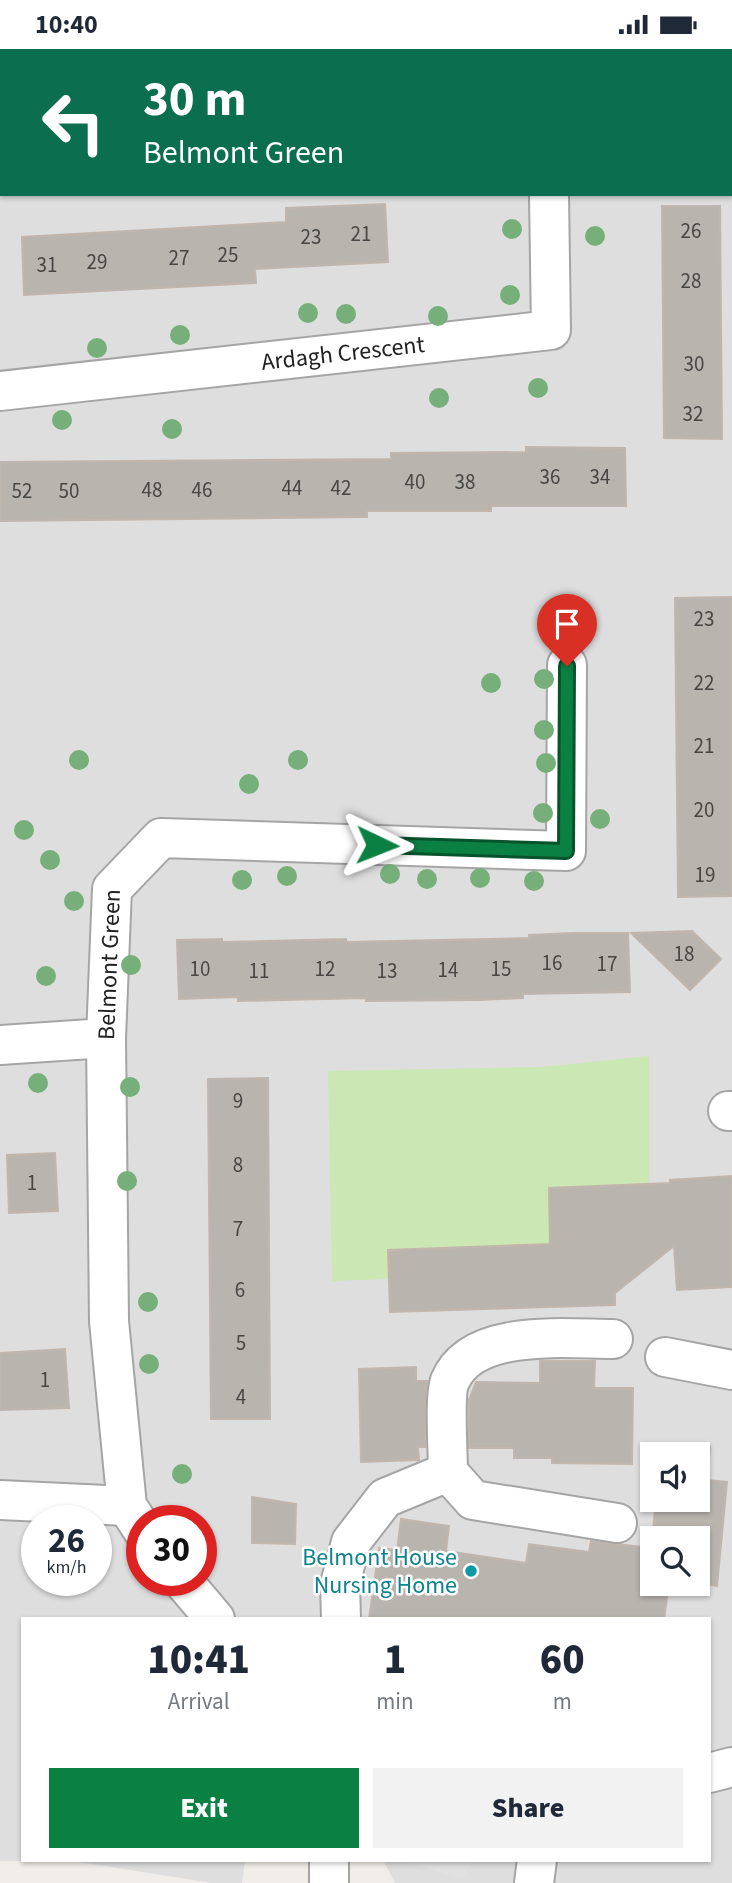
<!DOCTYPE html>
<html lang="en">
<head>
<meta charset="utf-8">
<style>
  body { margin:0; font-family:"Source Sans 3",sans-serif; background:#f2f2f3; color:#1f2937; height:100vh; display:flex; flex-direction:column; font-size:26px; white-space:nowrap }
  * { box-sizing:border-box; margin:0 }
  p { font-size:23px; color:#747a83 }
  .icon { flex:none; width:38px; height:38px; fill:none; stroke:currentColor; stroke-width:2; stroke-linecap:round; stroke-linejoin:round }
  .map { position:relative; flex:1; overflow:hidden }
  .sheet { position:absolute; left:21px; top:1568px; width:690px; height:245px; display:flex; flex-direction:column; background:#fff; border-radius:0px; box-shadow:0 2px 5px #0004 }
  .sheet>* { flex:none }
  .banner { position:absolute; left:0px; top:0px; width:733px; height:147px; box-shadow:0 2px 5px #0004; background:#0b6e4f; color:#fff; overflow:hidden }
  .fabs { position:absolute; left:640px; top:1393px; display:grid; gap:14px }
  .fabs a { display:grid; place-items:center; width:70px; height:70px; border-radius:0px; background:#fff; box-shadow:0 2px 5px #0004; font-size:35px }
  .speed { position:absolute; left:21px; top:1456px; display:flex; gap:14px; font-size:35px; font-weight:700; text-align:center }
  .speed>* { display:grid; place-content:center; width:91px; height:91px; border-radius:50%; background:#fff; box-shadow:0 2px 5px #0004; line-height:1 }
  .speed small { font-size:18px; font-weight:400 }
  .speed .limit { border:10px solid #d22; background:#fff; color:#111 }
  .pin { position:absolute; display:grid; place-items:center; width:60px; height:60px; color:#fff; margin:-72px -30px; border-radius:50% 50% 50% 0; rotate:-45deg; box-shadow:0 0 7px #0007 }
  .pin .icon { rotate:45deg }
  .me { position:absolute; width:77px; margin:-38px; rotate:92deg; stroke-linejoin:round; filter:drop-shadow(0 0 5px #0008) }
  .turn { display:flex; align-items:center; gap:24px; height:147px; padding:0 28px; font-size:32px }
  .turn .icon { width:91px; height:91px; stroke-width:2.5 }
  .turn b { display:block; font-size:49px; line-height:60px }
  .eta { display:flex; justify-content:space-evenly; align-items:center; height:119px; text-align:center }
  .eta b { font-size:42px; font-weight:800; line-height:49px }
  .cta { display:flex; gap:14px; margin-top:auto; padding:14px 28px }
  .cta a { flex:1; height:80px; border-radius:0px; background:#0b8043; color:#fff; font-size:28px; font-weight:800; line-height:80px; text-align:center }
  .cta a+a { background:#f2f2f3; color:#1f2937 }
  .status { display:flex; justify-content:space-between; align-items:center; height:49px; padding:0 35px; background:#fff; direction:ltr }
  .status svg { height:19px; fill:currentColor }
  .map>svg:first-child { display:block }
  .residential { fill:#dfdede; fill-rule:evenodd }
  .grass { fill:#cbe7b3 }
  .parking { fill:#e1e1e1 }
  .building { fill:#bab4ae; stroke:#c2b6ac; stroke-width:2 }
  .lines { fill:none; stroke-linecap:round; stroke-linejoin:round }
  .minor-casing { stroke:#a5a5a5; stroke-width:42 }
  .minor { stroke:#fff; stroke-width:38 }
  .tree { fill:#77af7a }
  .route-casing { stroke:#07532c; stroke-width:18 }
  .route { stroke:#0b8043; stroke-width:12 }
  .culture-dot { fill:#0f9aa8; stroke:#fff; stroke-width:2.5 }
  .labels { text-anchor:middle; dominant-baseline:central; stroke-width:5; stroke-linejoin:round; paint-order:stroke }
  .number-label { font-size:21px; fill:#474644 }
  .street-label { font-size:24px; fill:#212121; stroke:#fff }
  .culture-label { font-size:24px; fill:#0d838f; stroke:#fff; text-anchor:end }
</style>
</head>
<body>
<div class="status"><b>10:40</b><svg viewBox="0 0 49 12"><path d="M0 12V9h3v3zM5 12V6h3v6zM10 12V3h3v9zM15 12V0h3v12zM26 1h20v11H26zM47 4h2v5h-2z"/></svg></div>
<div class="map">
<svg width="732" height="1834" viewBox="0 0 732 1834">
  <rect width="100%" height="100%" fill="#f1eee9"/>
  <path class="residential" d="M0 0H732V1834H395L383 1811H709V1570H23V1811H245L242 1834H212L73 1812H0ZM2 2H732V145H2ZM653 1405H698V1451H653ZM37 1472H96V1531H37ZM142 1472H201V1531H142ZM653 1489H698V1535H653Z"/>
  <polygon class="grass" points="649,1007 649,1214 549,1139 550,1195 388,1201 389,1230 332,1232 328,1022 541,1018"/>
  <polygon class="parking" points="402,1811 471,1811 463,1830"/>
  <g class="building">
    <polygon points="385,155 388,213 255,220 256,234 24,246 22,188 286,173 286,159"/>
    <polygon points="662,157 720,157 722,390 664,389"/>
    <polygon points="526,398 625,399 626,457 491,457 491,462 367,462 367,468 0,472 0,413 391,410 391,404 526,403"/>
    <polygon points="732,548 732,847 678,848 675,549"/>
    <polygon points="692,882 721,910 690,941 631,884"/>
    <polygon points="573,884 628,884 630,943 523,945 523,949 480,951 366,952 366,949 238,952 238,948 179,950 177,891 222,890 222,893 346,890 346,893 529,889 529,886"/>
    <polygon points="268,1029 270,1370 211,1370 208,1030"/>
    <polygon points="55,1104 58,1162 9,1164 7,1106"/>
    <polygon points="732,1127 732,1238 677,1241 674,1197 615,1244 615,1256 390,1263 388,1201 550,1195 549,1139 670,1134 670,1131"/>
    <polygon points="65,1300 69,1359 0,1361 0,1304"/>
    <polygon points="540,1312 595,1312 594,1339 633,1339 632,1415 552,1414 552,1409 514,1409 514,1399 469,1399 469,1351 476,1333 540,1334"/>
    <polygon points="416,1318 416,1332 427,1332 425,1398 418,1398 419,1411 361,1413 359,1320"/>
    <polygon points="661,1394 710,1398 707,1431 727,1433 717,1537 698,1534 698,1489 653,1489 653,1535 669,1535 664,1570 369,1570 379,1499 397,1501 401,1470 449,1477 446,1502 526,1514 529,1495 589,1503 591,1492 651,1499 656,1451 698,1451 698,1405 660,1405"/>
    <polygon points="252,1448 296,1455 295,1495 252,1494"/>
  </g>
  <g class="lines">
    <g class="minor-casing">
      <g id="minor">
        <polyline points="547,0 547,2"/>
        <path id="s1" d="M0 342 551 281 549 145"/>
        <polyline points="0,996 106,989"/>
        <polyline points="728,1062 732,1062"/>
        <polyline points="665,1308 732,1321"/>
        <polyline points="448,1423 473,1451 617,1474"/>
        <polyline points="0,1451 127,1457"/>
        <path id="s2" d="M142 1480 127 1457 109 1272 106 989 112 840 161 789 566 802 567 616"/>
        <polyline points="182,1531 215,1570"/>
        <path d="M341 1570 340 1535 351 1493 385 1449 448 1423C448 1405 444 1345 450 1332 472 1279 566 1290 613 1290"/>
        <polyline points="709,1724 732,1718"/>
        <polyline points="329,1834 329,1811"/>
        <polyline points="534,1834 537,1811"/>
      </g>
    </g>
    <use href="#minor" class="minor"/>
  </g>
  <g class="tree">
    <circle cx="512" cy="180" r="10"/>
    <circle cx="595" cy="187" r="10"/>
    <circle cx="510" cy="246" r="10"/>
    <circle cx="308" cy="264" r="10"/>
    <circle cx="346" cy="265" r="10"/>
    <circle cx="438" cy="267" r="10"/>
    <circle cx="180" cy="286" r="10"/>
    <circle cx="97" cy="299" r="10"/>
    <circle cx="538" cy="339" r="10"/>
    <circle cx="439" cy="349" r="10"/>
    <circle cx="62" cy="371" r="10"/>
    <circle cx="172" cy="380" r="10"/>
    <circle cx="544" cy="630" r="10"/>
    <circle cx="491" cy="634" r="10"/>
    <circle cx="544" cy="681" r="10"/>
    <circle cx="79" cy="711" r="10"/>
    <circle cx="298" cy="711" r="10"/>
    <circle cx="546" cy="714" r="10"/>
    <circle cx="249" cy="735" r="10"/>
    <circle cx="543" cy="764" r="10"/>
    <circle cx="600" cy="770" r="10"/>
    <circle cx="24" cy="781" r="10"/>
    <circle cx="50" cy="811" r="10"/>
    <circle cx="390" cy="825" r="10"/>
    <circle cx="287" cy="827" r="10"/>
    <circle cx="480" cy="829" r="10"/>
    <circle cx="427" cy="830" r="10"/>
    <circle cx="242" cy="831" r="10"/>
    <circle cx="534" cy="832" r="10"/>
    <circle cx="74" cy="852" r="10"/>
    <circle cx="131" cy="916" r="10"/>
    <circle cx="46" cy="927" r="10"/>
    <circle cx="38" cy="1034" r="10"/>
    <circle cx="130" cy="1038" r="10"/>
    <circle cx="127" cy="1132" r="10"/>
    <circle cx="148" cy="1253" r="10"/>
    <circle cx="149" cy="1315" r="10"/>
    <circle cx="182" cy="1425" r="10"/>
  </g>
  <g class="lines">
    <g class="route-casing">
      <polyline id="route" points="377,796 566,802 567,617"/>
    </g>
    <use href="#route" class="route"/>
  </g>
  <circle class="culture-dot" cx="471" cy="1522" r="7"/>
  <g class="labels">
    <g class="number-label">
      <text x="691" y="182">26</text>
      <text x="361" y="185">21</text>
      <text x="311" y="188">23</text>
      <text x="228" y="206">25</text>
      <text x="179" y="209">27</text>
      <text x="97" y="213">29</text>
      <text x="47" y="216">31</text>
      <text x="691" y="232">28</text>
      <text x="694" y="315">30</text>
      <text x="693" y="365">32</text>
      <text x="550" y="428">36</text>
      <text x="600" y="428">34</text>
      <text x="415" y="433">40</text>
      <text x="465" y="433">38</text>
      <text x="292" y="439">44</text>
      <text x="341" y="439">42</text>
      <text x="152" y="441">48</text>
      <text x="202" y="441">46</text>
      <text x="22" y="442">52</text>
      <text x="69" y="442">50</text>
      <text x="704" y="570">23</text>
      <text x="704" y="634">22</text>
      <text x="704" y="697">21</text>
      <text x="704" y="761">20</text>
      <text x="705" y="826">19</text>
      <text x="684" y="905">18</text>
      <text x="552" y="914">16</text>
      <text x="607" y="915">17</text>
      <text x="200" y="920">10</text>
      <text x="325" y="920">12</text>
      <text x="501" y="920">15</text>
      <text x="448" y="921">14</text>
      <text x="259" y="922">11</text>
      <text x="387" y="922">13</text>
      <text x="238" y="1052">9</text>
      <text x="238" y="1116">8</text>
      <text x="32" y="1134">1</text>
      <text x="238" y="1180">7</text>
      <text x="240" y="1241">6</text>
      <text x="241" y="1294">5</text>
      <text x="45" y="1331">1</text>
      <text x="241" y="1348">4</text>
    </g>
    <g class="street-label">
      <text stroke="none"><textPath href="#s1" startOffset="345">Ardagh Crescent</textPath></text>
      <text stroke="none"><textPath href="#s2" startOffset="570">Belmont Green</textPath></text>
    </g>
    <g class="culture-label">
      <text x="457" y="1508">Belmont House<tspan x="457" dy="28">Nursing Home</tspan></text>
    </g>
  </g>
</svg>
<div class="fabs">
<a><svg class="icon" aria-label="sound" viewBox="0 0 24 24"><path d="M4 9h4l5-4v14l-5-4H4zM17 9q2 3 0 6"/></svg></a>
<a><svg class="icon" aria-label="search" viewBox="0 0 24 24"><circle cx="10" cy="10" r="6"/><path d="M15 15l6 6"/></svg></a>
</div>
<div class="speed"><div>26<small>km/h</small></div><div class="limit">30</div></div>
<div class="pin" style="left:567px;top:617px;background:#d93025"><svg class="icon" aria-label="arrive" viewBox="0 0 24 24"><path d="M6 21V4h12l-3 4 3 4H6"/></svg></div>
<svg class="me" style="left:377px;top:796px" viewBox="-20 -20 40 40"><path d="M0-17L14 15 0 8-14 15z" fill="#0b8043" stroke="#fff" stroke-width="4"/></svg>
<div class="banner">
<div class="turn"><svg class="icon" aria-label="left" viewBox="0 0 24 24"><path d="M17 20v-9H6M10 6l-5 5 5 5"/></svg><div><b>30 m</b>Belmont Green</div></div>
</div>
<section class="sheet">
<div class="eta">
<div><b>10:41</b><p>Arrival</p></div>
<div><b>1</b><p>min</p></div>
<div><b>60</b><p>m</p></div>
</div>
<div class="cta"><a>Exit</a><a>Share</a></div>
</section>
</div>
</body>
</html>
